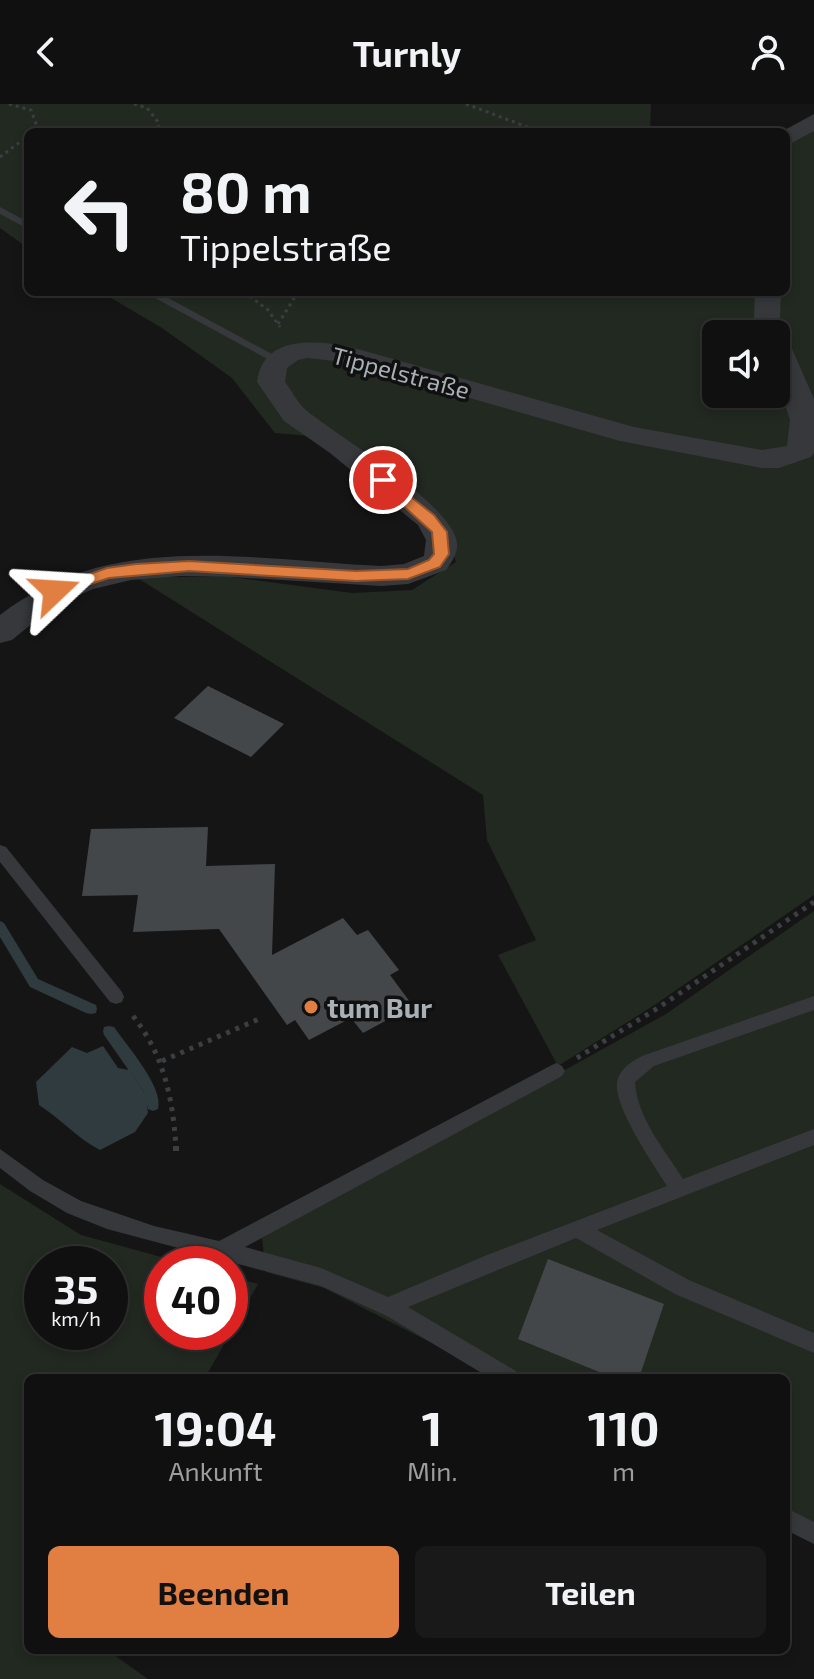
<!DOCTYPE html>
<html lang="de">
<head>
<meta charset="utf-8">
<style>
  body { margin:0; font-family:"Exo 2",sans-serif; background:#191919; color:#f1f3f6; height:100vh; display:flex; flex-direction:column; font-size:30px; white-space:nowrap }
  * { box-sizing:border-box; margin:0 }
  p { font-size:26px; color:#9c9d9f }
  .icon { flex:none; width:44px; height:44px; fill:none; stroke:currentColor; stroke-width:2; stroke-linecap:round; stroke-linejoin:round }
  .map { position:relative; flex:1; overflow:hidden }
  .drawer { position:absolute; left:24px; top:1270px; width:766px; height:280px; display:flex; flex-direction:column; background:#101010; border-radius:12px; box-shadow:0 4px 12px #0003,0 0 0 2px #303030 }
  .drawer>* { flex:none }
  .banner { position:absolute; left:24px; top:24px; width:766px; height:168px; border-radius:12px; box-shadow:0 4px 12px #0003,0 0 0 2px #303030; background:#101010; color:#f1f3f6; overflow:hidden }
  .tools { position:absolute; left:702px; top:216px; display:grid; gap:16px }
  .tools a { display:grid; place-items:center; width:88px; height:88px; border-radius:12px; background:#101010; box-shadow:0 4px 12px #0003,0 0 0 2px #303030; font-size:40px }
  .speed { position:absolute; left:24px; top:1142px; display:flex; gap:16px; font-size:40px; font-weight:700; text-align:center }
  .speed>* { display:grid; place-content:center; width:104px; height:104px; border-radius:50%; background:#101010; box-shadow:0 4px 12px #0003,0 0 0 2px #303030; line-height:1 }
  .speed small { font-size:20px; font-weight:400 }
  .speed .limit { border:12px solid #d22; background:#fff; color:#111 }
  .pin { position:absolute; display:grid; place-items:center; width:68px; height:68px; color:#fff; margin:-34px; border:4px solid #fff; border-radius:50%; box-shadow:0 2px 8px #0007 }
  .me { position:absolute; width:88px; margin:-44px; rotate:70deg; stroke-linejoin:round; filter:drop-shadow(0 0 6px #0008) }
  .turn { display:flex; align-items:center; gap:28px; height:168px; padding:0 24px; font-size:36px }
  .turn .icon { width:104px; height:104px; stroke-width:2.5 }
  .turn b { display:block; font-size:56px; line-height:68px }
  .eta { display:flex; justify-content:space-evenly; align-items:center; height:136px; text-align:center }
  .eta b { font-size:48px; font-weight:700; line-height:56px }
  .primary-button { display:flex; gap:16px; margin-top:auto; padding:16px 24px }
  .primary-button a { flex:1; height:92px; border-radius:12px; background:#e17f42; color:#111; font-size:32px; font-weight:700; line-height:92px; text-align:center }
  .primary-button a+a { background:#191919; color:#f1f3f6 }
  header { display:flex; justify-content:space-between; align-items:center; height:104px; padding:0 24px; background:#101010; font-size:36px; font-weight:700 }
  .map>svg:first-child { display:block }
  .green { fill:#222921; fill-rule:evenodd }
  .water { fill:#2f3b3e }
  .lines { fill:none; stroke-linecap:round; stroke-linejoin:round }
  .stream { fill:#2f3b3e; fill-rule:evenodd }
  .building { fill:#444749 }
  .path-far2 { stroke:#3c3f42; stroke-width:3; stroke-dasharray:3 4; stroke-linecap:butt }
  .path-far1 { stroke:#3c3f42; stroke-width:5; stroke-dasharray:4 6; stroke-linecap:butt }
  .path { stroke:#3c3f42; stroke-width:6; stroke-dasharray:5 8; stroke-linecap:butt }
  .service { fill:#36383b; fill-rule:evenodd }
  .tertiary { fill:#36383b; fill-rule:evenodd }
  .route { fill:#e17f42; stroke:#92532b; stroke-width:2 }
  .poi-dot { fill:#e17f42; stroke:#101011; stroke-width:3 }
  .labels { text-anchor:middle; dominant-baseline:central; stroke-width:7; stroke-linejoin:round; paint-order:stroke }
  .far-street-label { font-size:24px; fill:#a8b0b5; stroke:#101011 }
  .poi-label { font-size:28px; font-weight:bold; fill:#a8b0b5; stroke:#101011; text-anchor:start }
</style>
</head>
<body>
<header><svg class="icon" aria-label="back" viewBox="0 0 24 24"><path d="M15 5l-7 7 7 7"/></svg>Turnly<svg class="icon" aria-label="person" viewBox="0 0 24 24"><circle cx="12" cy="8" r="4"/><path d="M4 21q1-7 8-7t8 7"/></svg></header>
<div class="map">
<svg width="814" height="1575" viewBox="0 0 814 1575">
  <rect width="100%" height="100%" fill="#151516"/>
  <g class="green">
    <polygon points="0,0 651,0 650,28 28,28 28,144 0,124"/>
    <path d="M814 27V791L656 900 558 962 498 851 536 836 487 736 483 691 136 473H232L352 489 412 486 456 458 442 416 344 335 275 329 232 274 162 224 101 188H786V34ZM716 230H776V290H716Z"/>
    <polygon points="814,807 814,1434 786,1420 786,1274 500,1274 324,1184 266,1168 262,1134 666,910"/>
    <path d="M0 1080 81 1131 187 1160H162V1228H230V1172L258 1180 205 1274H28V1546H107L148 1575H0ZM42 1160H110V1228H42Z"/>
  </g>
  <path class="water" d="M103 942 118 964 129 966 146 991 148 1009 135 1028 100 1046C77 1034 61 1015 39 1001L36 978 72 943 87 949Z"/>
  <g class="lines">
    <g class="stream">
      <polygon points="0,817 4,819 38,875 96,901 97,905 96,909 91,910 86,909 30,883 0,833"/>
      <path d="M109 922 114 923C127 942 164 983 158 1005L153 1007 148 1005 144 988 104 931 103 927 104 923Z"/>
    </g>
  </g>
  <g class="building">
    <polygon points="208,582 284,620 251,653 174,614"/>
    <polygon points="208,723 206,762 275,760 272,851 343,814 357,831 368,826 399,866 390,871 413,902 363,929 351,914 309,936 295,916 287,921 219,825 133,828 138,791 82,792 91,725"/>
    <polygon points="548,1155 664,1200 639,1274 614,1274 518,1235"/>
  </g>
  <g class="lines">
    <g class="path-far2">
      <polyline points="9,0 31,6 38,25 33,28"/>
      <polyline points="134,0 147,4 159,19 158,28"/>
      <polyline points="466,0 530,24 532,28"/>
      <polyline points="0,53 28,32"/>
      <polyline points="244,188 268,206 280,223"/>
      <polyline points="278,220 298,188"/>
    </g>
    <g class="path-far1">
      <path d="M133 912C164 951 173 995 176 1044"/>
      <polyline points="577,954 658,904 814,798"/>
      <polyline points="162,957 259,915"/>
    </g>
    <polyline class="path" points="176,1042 176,1048"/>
    <g class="service">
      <polygon points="0,103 28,118 28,125 0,110"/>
      <polygon points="144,188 157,188 283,256 273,258"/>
      <polygon points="0,741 6,743 122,888 124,893 122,898 116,900 110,898 0,758"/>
      <path d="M814 892V906L654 962 635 978C637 1014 665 1046 683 1075L814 1025V1041L597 1126 689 1176 814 1229V1249L675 1190 576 1134 408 1203 516 1267 519 1274H490L387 1212 321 1182 107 1125 67 1109 30 1087 0 1064V1045L43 1076 81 1097 154 1122 219 1137 550 962 556 959 562 962 565 967 562 972 245 1143 321 1164 388 1193 487 1151 667 1082C653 1060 614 1003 617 979 619 965 631 958 642 952Z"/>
      <polygon points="786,1404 814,1418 814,1440 786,1426"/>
    </g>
    <g class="tertiary">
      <polygon points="814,10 814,27 786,42 786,28 781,28"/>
      <path d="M755 188H781L780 214 786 230 784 234 790 240 814 295V349L811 353 779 364H762L620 337 344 258 307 254 298 256 287 264 285 278C292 287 298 300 307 307 339 333 452 400 457 439 458 449 452 458 446 466L408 480 381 482 232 473 181 472 131 476 93 485 51 504 12 536 0 539V511C110 425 251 456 381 462L404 460 424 452 426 436 418 421 330 349 284 317 257 278C263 232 311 236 347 242L634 323 762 346 787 342 790 316 776 272V230H760L754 214Z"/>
    </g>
  </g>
  <polygon class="route" points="383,371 434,411 447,428 449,450 440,463 408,475 356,477 189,467 109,474 55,492 47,487 49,484 107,464 136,460 189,457 356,467 408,465 429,456 434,450 432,428 378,379 378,372"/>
  <circle class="poi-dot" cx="311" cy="903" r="8"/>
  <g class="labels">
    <g class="far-street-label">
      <text transform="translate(401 268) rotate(15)">Tippelstraße</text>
    </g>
    <g class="poi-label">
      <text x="327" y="903">tum Bur</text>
    </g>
  </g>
</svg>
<div class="tools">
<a><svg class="icon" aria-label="sound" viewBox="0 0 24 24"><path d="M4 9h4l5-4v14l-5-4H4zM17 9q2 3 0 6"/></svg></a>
</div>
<div class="speed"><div>35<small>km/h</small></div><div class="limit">40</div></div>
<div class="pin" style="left:383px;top:376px;background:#d93025"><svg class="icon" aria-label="arrive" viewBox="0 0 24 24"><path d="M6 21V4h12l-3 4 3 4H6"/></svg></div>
<svg class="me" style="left:55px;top:487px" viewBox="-20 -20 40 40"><path d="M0-17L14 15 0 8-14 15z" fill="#e17f42" stroke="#fff" stroke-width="4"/></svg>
<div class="banner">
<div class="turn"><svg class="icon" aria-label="left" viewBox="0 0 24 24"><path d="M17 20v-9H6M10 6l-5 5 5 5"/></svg><div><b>80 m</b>Tippelstraße</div></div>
</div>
<section class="drawer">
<div class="eta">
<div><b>19:04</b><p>Ankunft</p></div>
<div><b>1</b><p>Min.</p></div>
<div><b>110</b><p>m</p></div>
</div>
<div class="primary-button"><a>Beenden</a><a>Teilen</a></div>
</section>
</div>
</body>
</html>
